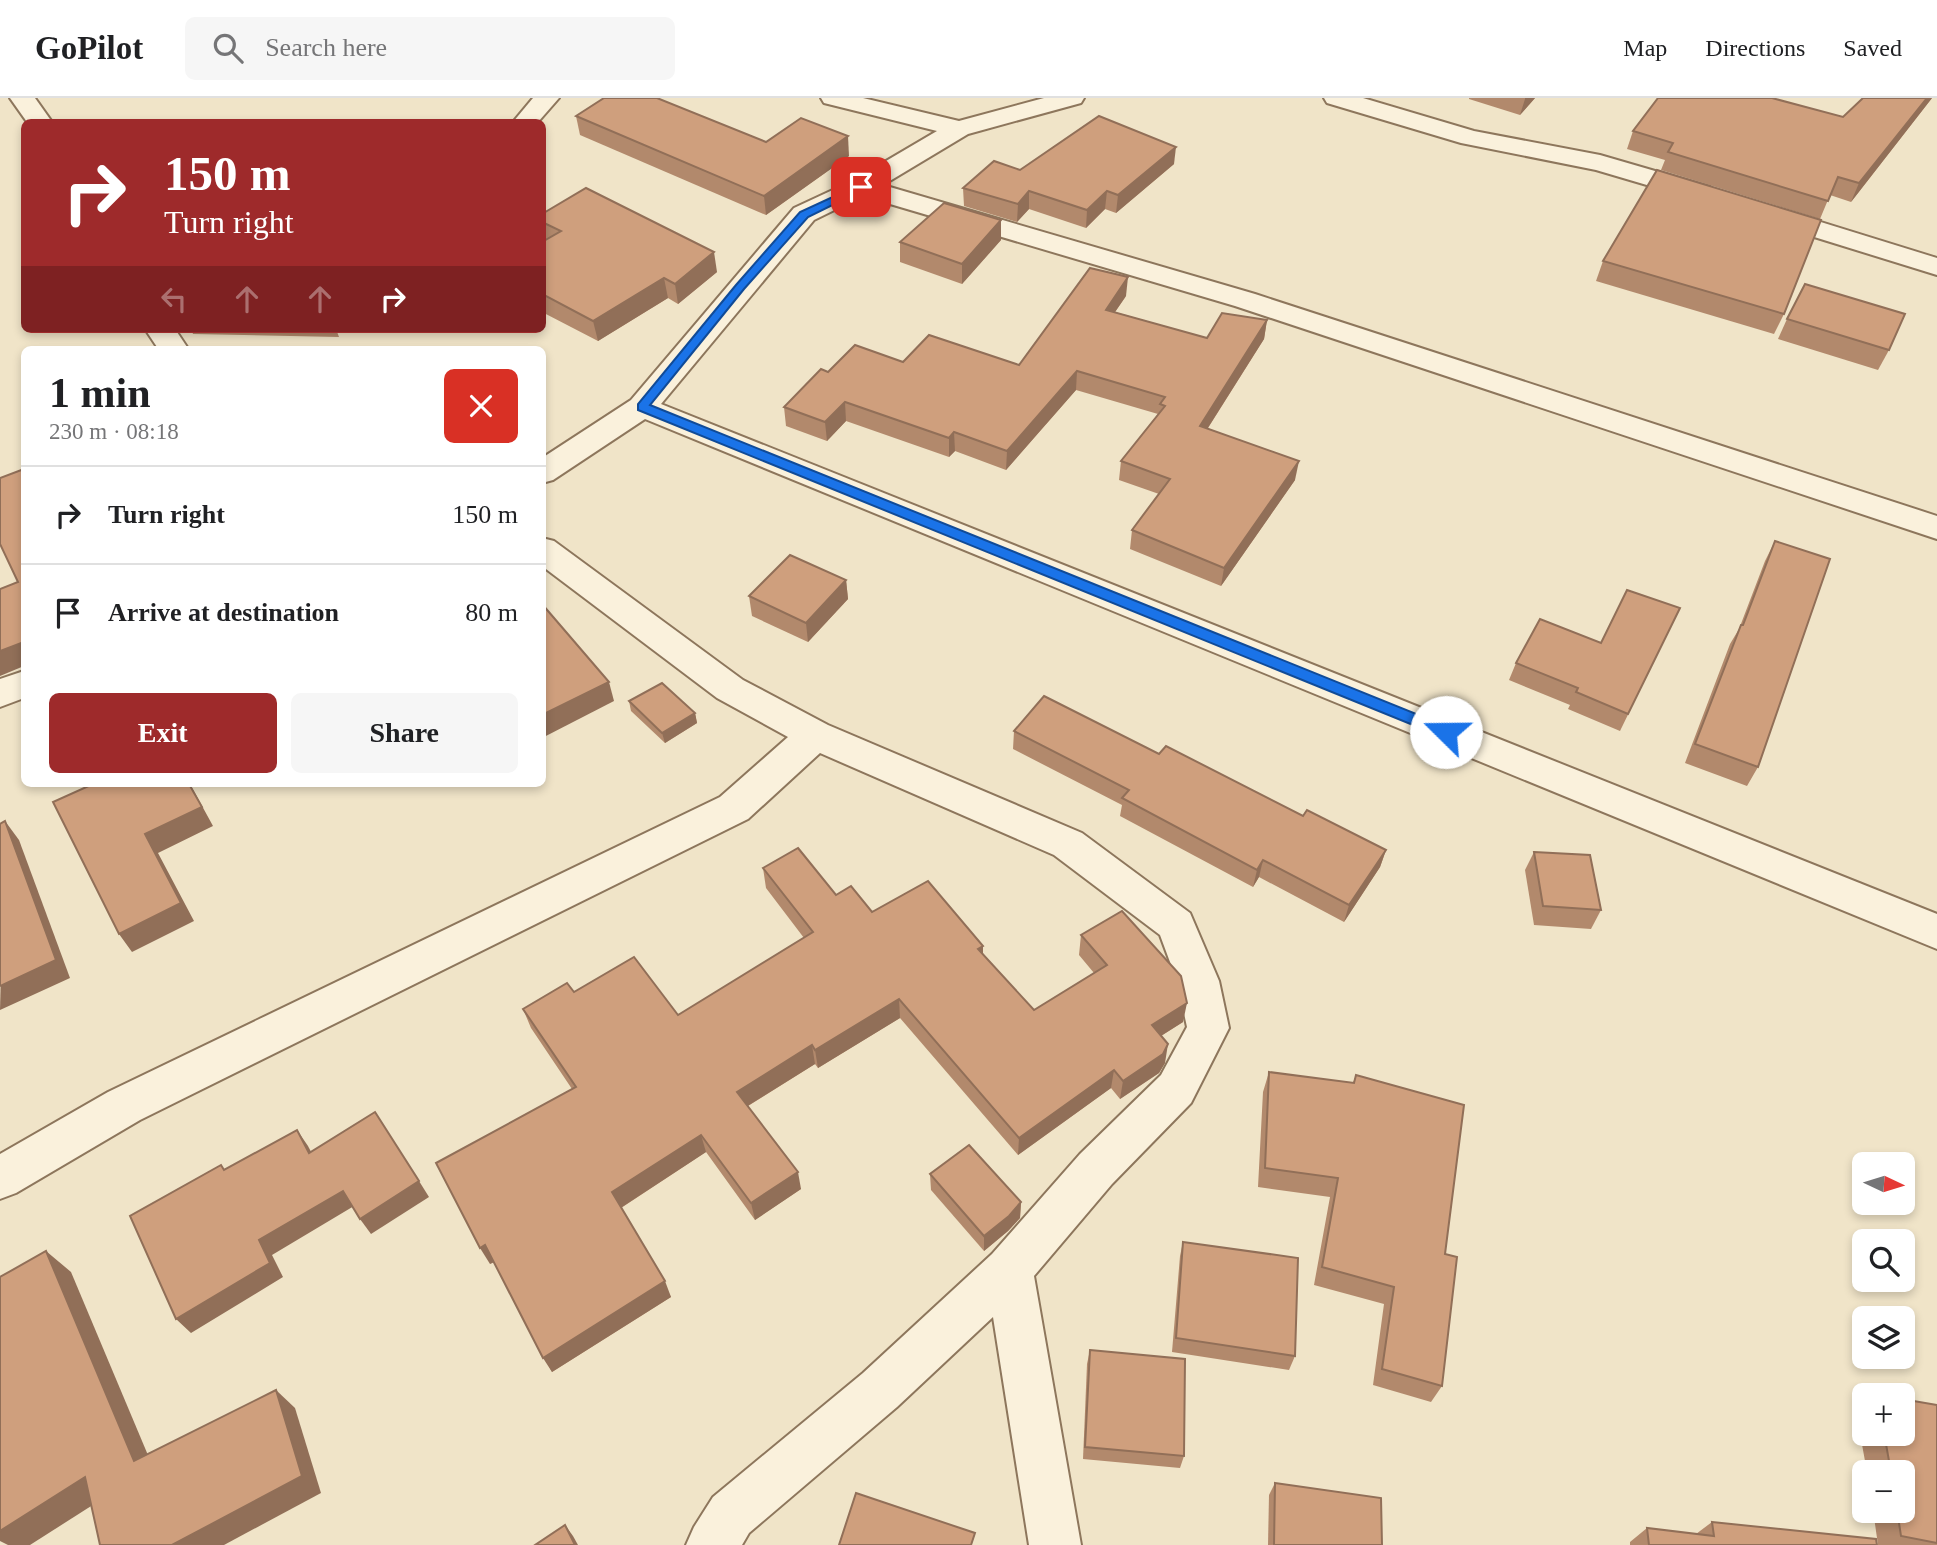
<!DOCTYPE html>
<html lang="en">
<head>
<meta charset="utf-8">
<style>
  body { margin:0; font-family:"Times New Roman",serif; background:#f6f6f6; color:#202124; height:100vh; display:flex; flex-direction:column; font-size:26px; white-space:nowrap }
  * { box-sizing:border-box; margin:0 }
  p { font-size:23px; color:#757577 }
  .icon { flex:none; width:38px; height:38px; fill:none; stroke:currentColor; stroke-width:2; stroke-linecap:round; stroke-linejoin:round }
  .map { position:relative; flex:1; overflow:hidden }
  .sheet { position:absolute; left:21px; top:248px; width:525px; height:441px; display:flex; flex-direction:column; background:#fff; border-radius:10px; box-shadow:0 4px 10px #0003 }
  .sheet>* { flex:none }
  .guide { position:absolute; left:21px; top:21px; width:525px; height:214px; border-radius:10px; box-shadow:0 4px 10px #0003; background:#9e2a2b; color:#fff; overflow:hidden }
  .needle { width:46px; rotate:94deg }
  .tools { position:absolute; left:1852px; top:1054px; display:grid; gap:14px }
  .tools a { display:grid; place-items:center; width:63px; height:63px; border-radius:10px; background:#fff; box-shadow:0 4px 10px #0003; font-size:35px }
  .pin { position:absolute; display:grid; place-items:center; width:60px; height:60px; color:#fff; margin:-30px; border-radius:14px; box-shadow:0 4px 10px #0006 }
  .me { position:absolute; width:77px; margin:-38px; rotate:292deg; stroke-linejoin:round; filter:drop-shadow(0 0 5px #0008) }
  .turn { display:flex; align-items:center; gap:24px; height:147px; padding:0 28px; font-size:32px }
  .turn .icon { width:91px; height:91px; stroke-width:2.5 }
  .turn b { display:block; font-size:49px; line-height:60px }
  .lanes { display:flex; align-items:center; height:66px; padding:0 28px; background:#0003; justify-content:center; gap:35px; direction:ltr }
  .lanes .off { opacity:.35 }
  .round { display:grid; place-items:center; flex:none; width:74px; height:74px; border-radius:10px; background:#f6f6f6 }
  .headline { display:flex; align-items:center; justify-content:space-between; height:119px; padding:0 28px }
  h1 { font-size:42px; font-weight:600; line-height:52px }
  .button { display:flex; gap:14px; margin-top:auto; padding:14px 28px }
  .button a { flex:1; height:80px; border-radius:10px; background:#9e2a2b; color:#fff; font-size:28px; font-weight:600; line-height:80px; text-align:center }
  .button a+a { background:#f6f6f6; color:#202124 }
  ul { padding:0; list-style:none }
  li { display:flex; align-items:center; gap:21px; height:98px; padding:0 28px; border-top:2px solid #e0e0e0 }
  li div { flex:1 }
  li b { display:block; font-size:26px }
  li em { font-style:normal }
  header { display:flex; align-items:center; gap:42px; box-sizing:border-box; height:98px; padding:0 35px; background:#fff; border-bottom:2px solid #e0e0e0 }
  header strong { font-size:33px }
  nav { display:flex; gap:38px; margin-inline-start:auto; font-size:24px }
  .search { width:490px; height:63px; background:#f6f6f6; display:flex; align-items:center; gap:18px; box-sizing:border-box; padding:0 24px; border-radius:10px; color:#757577; font-size:26px }
  .map>svg:first-child { display:block }
  .lines { fill:none; stroke-linecap:round; stroke-linejoin:round }
  .street-casing { stroke:#8d765c; stroke-width:4 }
  .street { fill:#faf1dc; fill-rule:evenodd }
  .wall { fill:#b2896c }
  .shaded-wall { fill:#916f58 }
  .building { fill:#cf9f7d; stroke:#916f58; stroke-width:2 }
  .route { fill:#1a73e8; stroke:#114b97; stroke-width:2 }
</style>
</head>
<body>
<header>
<strong>GoPilot</strong>
<div class="search"><svg class="icon" aria-label="search" viewBox="0 0 24 24"><circle cx="10" cy="10" r="6"/><path d="M15 15l6 6"/></svg>Search here</div>
<nav><a>Map</a><a>Directions</a><a>Saved</a></nav>
</header>
<div class="map">
<svg width="1937" height="1447" viewBox="0 0 1937 1447">
  <rect width="100%" height="100%" fill="#f0e4c8"/>
  <g class="lines">
    <g class="street-casing">
      <g id="street">
        <polygon points="10,0 35,0 52,24 27,24"/>
        <polygon points="533,0 559,0 538,24 513,24"/>
        <polygon points="821,0 863,0 959,23 1044,0 1084,0 1081,5 968,36 883,87 1255,196 1937,418 1937,441 1235,208 863,98 814,122 661,306 1937,816 1937,851 645,321 553,382 542,385 542,360 631,302 794,110 852,83 937,33 824,5"/>
        <polygon points="1324,0 1363,0 1474,33 1600,57 1710,89 1714,95 1710,101 1701,103 1596,72 1461,45 1327,5"/>
        <polygon points="1769,108 1937,160 1937,177 1759,122 1755,116 1759,110"/>
        <polygon points="145,231 175,231 189,252 159,252"/>
        <polygon points="542,440 554,443 743,582 828,627 1082,735 1190,815 1219,883 1229,930 1191,1005 1112,1086 1034,1178 1081,1447 1029,1447 993,1219 897,1309 749,1435 742,1447 686,1447 694,1429 713,1399 863,1275 992,1156 1080,1056 1161,977 1187,929 1177,883 1160,837 1054,757 820,655 748,721 140,1022 16,1095 0,1101 0,1056 108,994 720,699 788,639 717,600 542,468"/>
        <polygon points="24,573 24,600 0,609 0,581"/>
      </g>
    </g>
    <use href="#street" class="street"/>
  </g>
  <g class="wall">
    <polygon points="1469,0 1535,0 1520,17 1469,1"/>
    <polygon points="1932,0 1851,104 1830,97 1820,121 1661,72 1665,62 1627,51 1633,33 1843,19"/>
    <polygon points="576,18 766,44 849,58 766,117 580,37"/>
    <polygon points="1174,66 1116,115 1105,111 1086,130 1029,111 1017,124 964,108 963,90 1020,72"/>
    <polygon points="542,116 717,174 678,206 668,200 598,243 542,214 542,144 545,142 542,141"/>
    <polygon points="1001,122 1001,142 962,186 900,164 900,144"/>
    <polygon points="1603,163 1784,216 1774,236 1596,183"/>
    <polygon points="1126,198 1115,214 1207,240 1267,222 1264,241 1208,330 1295,382 1221,488 1130,451 1132,432 1159,396 1119,382 1121,363 1158,316 1076,292 1006,372 955,353 949,359 846,323 827,343 786,328 784,309 828,274 903,264 1019,267"/>
    <polygon points="1787,221 1889,252 1878,272 1778,241"/>
    <polygon points="191,231 336,231 339,239 193,236"/>
    <polygon points="1775,443 1758,669 1747,688 1685,665 1730,546 1739,531 1765,463"/>
    <polygon points="846,482 848,501 808,544 752,518 749,498"/>
    <polygon points="1680,510 1620,633 1568,611 1570,607 1509,582 1516,565 1601,545"/>
    <polygon points="629,603 695,615 697,625 665,645 631,613"/>
    <polygon points="1014,633 1159,656 1303,718 1386,752 1380,769 1344,824 1259,779 1253,789 1120,718 1122,707 1013,651"/>
    <polygon points="1534,754 1601,812 1591,831 1534,827 1525,772"/>
    <polygon points="763,770 836,797 872,814 983,848 983,856 1034,912 1094,875 1079,857 1081,837 1183,924 1161,938 1165,965 1159,975 1120,1001 1111,990 1018,1057 900,920 818,970 815,966 748,1008 801,1091 755,1122 706,1054 621,1110 671,1199 552,1274 494,1164 490,1166 572,991 531,930 523,911 574,894 678,917 804,840 766,790"/>
    <polygon points="1269,974 1353,985 1356,977 1445,1156 1442,1288 1431,1304 1373,1287 1384,1206 1314,1187 1330,1099 1258,1089 1263,994"/>
    <polygon points="930,1076 1021,1104 1020,1120 1008,1133 984,1153 931,1092"/>
    <polygon points="1183,1144 1295,1258 1289,1272 1172,1254 1180,1158"/>
    <polygon points="1090,1252 1184,1358 1180,1370 1083,1361 1087,1266"/>
    <polygon points="1902,1301 1937,1307 1937,1447 1878,1447 1873,1412 1902,1412 1902,1374 1867,1374 1861,1341 1870,1335 1902,1335"/>
    <polygon points="1275,1385 1382,1447 1268,1447 1269,1397"/>
    <polygon points="1712,1424 1877,1447 1630,1447 1630,1444 1647,1430 1696,1436"/>
  </g>
  <g class="shaded-wall">
    <polygon points="1525,0 1535,0 1520,17 1525,1"/>
    <polygon points="1927,0 1932,0 1851,104 1859,85"/>
    <polygon points="848,38 849,58 766,117 764,98"/>
    <polygon points="1176,49 1174,66 1116,115 1118,97"/>
    <polygon points="1029,93 1029,111 1017,124 1018,106"/>
    <polygon points="1107,93 1105,111 1086,130 1087,112"/>
    <polygon points="1001,122 1001,142 962,186 962,166"/>
    <polygon points="714,154 717,174 678,206 675,186"/>
    <polygon points="1128,179 1126,198 1104,230 1106,212"/>
    <polygon points="664,180 668,200 598,243 593,223"/>
    <polygon points="1267,222 1264,241 1197,347 1200,328"/>
    <polygon points="1077,273 1076,292 1006,372 1007,353"/>
    <polygon points="845,304 846,323 827,343 825,324"/>
    <polygon points="954,334 955,353 949,359 949,340"/>
    <polygon points="1299,363 1295,382 1221,488 1224,470"/>
    <polygon points="846,482 848,501 808,544 806,525"/>
    <polygon points="24,544 24,568 0,578 0,553"/>
    <polygon points="609,584 614,603 542,640 542,617"/>
    <polygon points="695,615 697,625 665,645 662,635"/>
    <polygon points="189,686 190,686 213,728 158,755 194,823 132,854 119,836 145,736"/>
    <polygon points="5,723 19,742 70,880 0,912"/>
    <polygon points="1386,752 1380,769 1344,824 1349,807"/>
    <polygon points="1263,762 1259,779 1253,789 1257,772"/>
    <polygon points="983,848 983,867 978,851"/>
    <polygon points="899,901 900,920 818,970 815,952"/>
    <polygon points="1187,905 1183,924 1148,946 1152,927"/>
    <polygon points="1168,946 1165,965 1159,975 1120,1001 1123,983"/>
    <polygon points="812,947 815,966 741,1012 737,994"/>
    <polygon points="1114,972 1111,990 1018,1057 1019,1040"/>
    <polygon points="297,1032 308,1048 320,1071 309,1055"/>
    <polygon points="701,1037 706,1054 619,1111 612,1094"/>
    <polygon points="798,1074 801,1091 755,1122 751,1105"/>
    <polygon points="419,1083 429,1099 371,1136 360,1121"/>
    <polygon points="343,1093 354,1108 272,1157 283,1179 191,1235 176,1221 259,1142"/>
    <polygon points="1021,1104 1020,1120 1008,1133 984,1153 984,1138"/>
    <polygon points="485,1147 494,1164 490,1166 480,1150"/>
    <polygon points="46,1153 71,1174 158,1381 134,1363"/>
    <polygon points="665,1183 671,1199 552,1274 543,1260"/>
    <polygon points="276,1292 295,1310 321,1395 224,1447 172,1447"/>
    <polygon points="85,1379 110,1396 30,1447 8,1447 0,1443 0,1433"/>
    <polygon points="565,1427 573,1438 578,1447 575,1447"/>
  </g>
  <g class="building">
    <polygon points="604,0 657,0 766,44 801,20 848,38 764,98 576,18"/>
    <polygon points="1658,0 1772,0 1843,19 1863,0 1927,0 1859,85 1838,79 1828,103 1668,54 1673,45 1633,33"/>
    <polygon points="1099,18 1176,49 1118,97 1107,93 1087,112 1029,93 1018,106 963,90 994,63 1020,72"/>
    <polygon points="1657,72 1821,122 1784,216 1603,163"/>
    <polygon points="586,90 714,154 675,186 664,180 593,223 542,196 542,144 561,133 542,124 542,116"/>
    <polygon points="944,105 1001,122 962,166 900,144"/>
    <polygon points="1090,170 1128,179 1106,212 1207,240 1222,215 1267,222 1200,328 1299,363 1224,470 1132,432 1170,381 1121,363 1165,308 1160,306 1165,299 1077,273 1007,353 954,334 949,340 845,304 825,324 784,309 821,271 828,274 855,247 903,264 929,237 1019,267"/>
    <polygon points="1805,186 1905,216 1889,252 1787,221"/>
    <polygon points="24,371 24,544 0,553 0,491 18,484 0,446 0,380"/>
    <polygon points="1775,443 1830,461 1758,669 1695,646 1741,527 1743,527"/>
    <polygon points="790,457 846,482 806,525 749,498"/>
    <polygon points="1627,492 1680,510 1628,616 1576,594 1578,590 1516,565 1540,521 1601,545"/>
    <polygon points="542,506 609,584 542,617"/>
    <polygon points="662,585 695,615 662,635 629,603"/>
    <polygon points="1044,598 1159,656 1166,648 1303,718 1307,712 1386,752 1349,807 1263,762 1257,772 1122,700 1129,692 1014,633"/>
    <polygon points="93,686 189,686 202,709 145,736 181,805 119,836 53,704"/>
    <polygon points="5,723 56,862 0,888 0,726"/>
    <polygon points="798,750 836,797 851,788 872,814 928,783 983,848 978,851 1034,912 1107,867 1081,837 1122,813 1181,878 1187,905 1152,927 1168,946 1163,956 1123,983 1114,972 1019,1040 899,901 815,952 812,947 737,994 798,1074 751,1105 701,1037 612,1094 665,1183 543,1260 485,1147 480,1150 436,1065 576,989 523,911 567,885 574,894 634,859 678,917 813,834 763,770"/>
    <polygon points="1534,754 1590,757 1601,812 1543,808"/>
    <polygon points="1269,974 1354,985 1356,977 1464,1007 1445,1156 1457,1159 1442,1288 1382,1271 1394,1189 1322,1169 1338,1080 1265,1070"/>
    <polygon points="375,1014 419,1083 360,1121 343,1093 259,1142 270,1165 176,1221 130,1118 221,1067 224,1072 297,1032 309,1055"/>
    <polygon points="969,1047 1021,1104 1009,1118 984,1138 930,1076"/>
    <polygon points="1183,1144 1298,1160 1295,1258 1176,1240"/>
    <polygon points="46,1153 134,1363 276,1292 302,1378 172,1447 100,1447 85,1379 0,1433 0,1179"/>
    <polygon points="1090,1252 1185,1261 1184,1358 1085,1349"/>
    <polygon points="1902,1301 1937,1307 1937,1445 1901,1438 1897,1412 1902,1412 1902,1374 1891,1374 1884,1335 1902,1335 1902,1330 1906,1331 1902,1310"/>
    <polygon points="1275,1385 1381,1400 1382,1447 1274,1447"/>
    <polygon points="856,1395 975,1435 971,1447 839,1447"/>
    <polygon points="1712,1424 1876,1441 1877,1447 1649,1447 1647,1430 1714,1438"/>
    <polygon points="565,1427 575,1447 535,1447"/>
  </g>
  <polygon class="route" points="861,86 866,89 865,91 808,119 744,191 650,307 1451,630 1453,634 1451,638 1440,638 638,312 638,306 736,187 800,114"/>
</svg>
<div class="tools">
<a><svg class="needle" viewBox="-14 -14 28 28"><path d="M0-13l5 13h-10z" fill="#e53935"/><path d="M0 13l5-13h-10z" fill="#757577"/></svg></a>
<a><svg class="icon" aria-label="search" viewBox="0 0 24 24"><circle cx="10" cy="10" r="6"/><path d="M15 15l6 6"/></svg></a>
<a><svg class="icon" aria-label="layers" viewBox="0 0 24 24"><path d="M12 4l9 5-9 5-9-5zM3 14l9 5 9-5"/></svg></a>
<a>+</a>
<a>−</a>
</div>
<div class="pin" style="left:861px;top:89px;background:#d93025"><svg class="icon" aria-label="arrive" viewBox="0 0 24 24"><path d="M6 21V4h12l-3 4 3 4H6"/></svg></div>
<svg class="me" style="left:1446px;top:634px" viewBox="-20 -20 40 40"><circle r="19" fill="#fff"/><path d="M0-13L10 11 0 6-10 11z" fill="#1a73e8"/></svg>
<div class="guide">
<div class="turn"><svg class="icon" aria-label="right" viewBox="0 0 24 24"><path d="M7 20v-9h11M14 6l5 5-5 5"/></svg><div><b>150 m</b>Turn right</div></div>
<div class="lanes"><svg class="icon off" aria-label="left" viewBox="0 0 24 24"><path d="M17 20v-9H6M10 6l-5 5 5 5"/></svg><svg class="icon off" aria-label="ahead" viewBox="0 0 24 24"><path d="M12 20V5M6 11l6-6 6 6"/></svg><svg class="icon off" aria-label="ahead" viewBox="0 0 24 24"><path d="M12 20V5M6 11l6-6 6 6"/></svg><svg class="icon" aria-label="right" viewBox="0 0 24 24"><path d="M7 20v-9h11M14 6l5 5-5 5"/></svg></div>
</div>
<section class="sheet">
<div class="headline"><div><h1>1 min</h1><p>230 m · 08:18</p></div><a class="round" style="background:#d93025;color:#fff"><svg class="icon" aria-label="close" viewBox="0 0 24 24"><path d="M6 6l12 12M18 6L6 18"/></svg></a></div>
<ul>
<li><svg class="icon" aria-label="right" viewBox="0 0 24 24"><path d="M7 20v-9h11M14 6l5 5-5 5"/></svg><div><b>Turn right</b></div><em>150 m</em></li>
<li><svg class="icon" aria-label="arrive" viewBox="0 0 24 24"><path d="M6 21V4h12l-3 4 3 4H6"/></svg><div><b>Arrive at destination</b></div><em>80 m</em></li>
</ul>
<div class="button"><a>Exit</a><a>Share</a></div>
</section>
</div>
</body>
</html>
